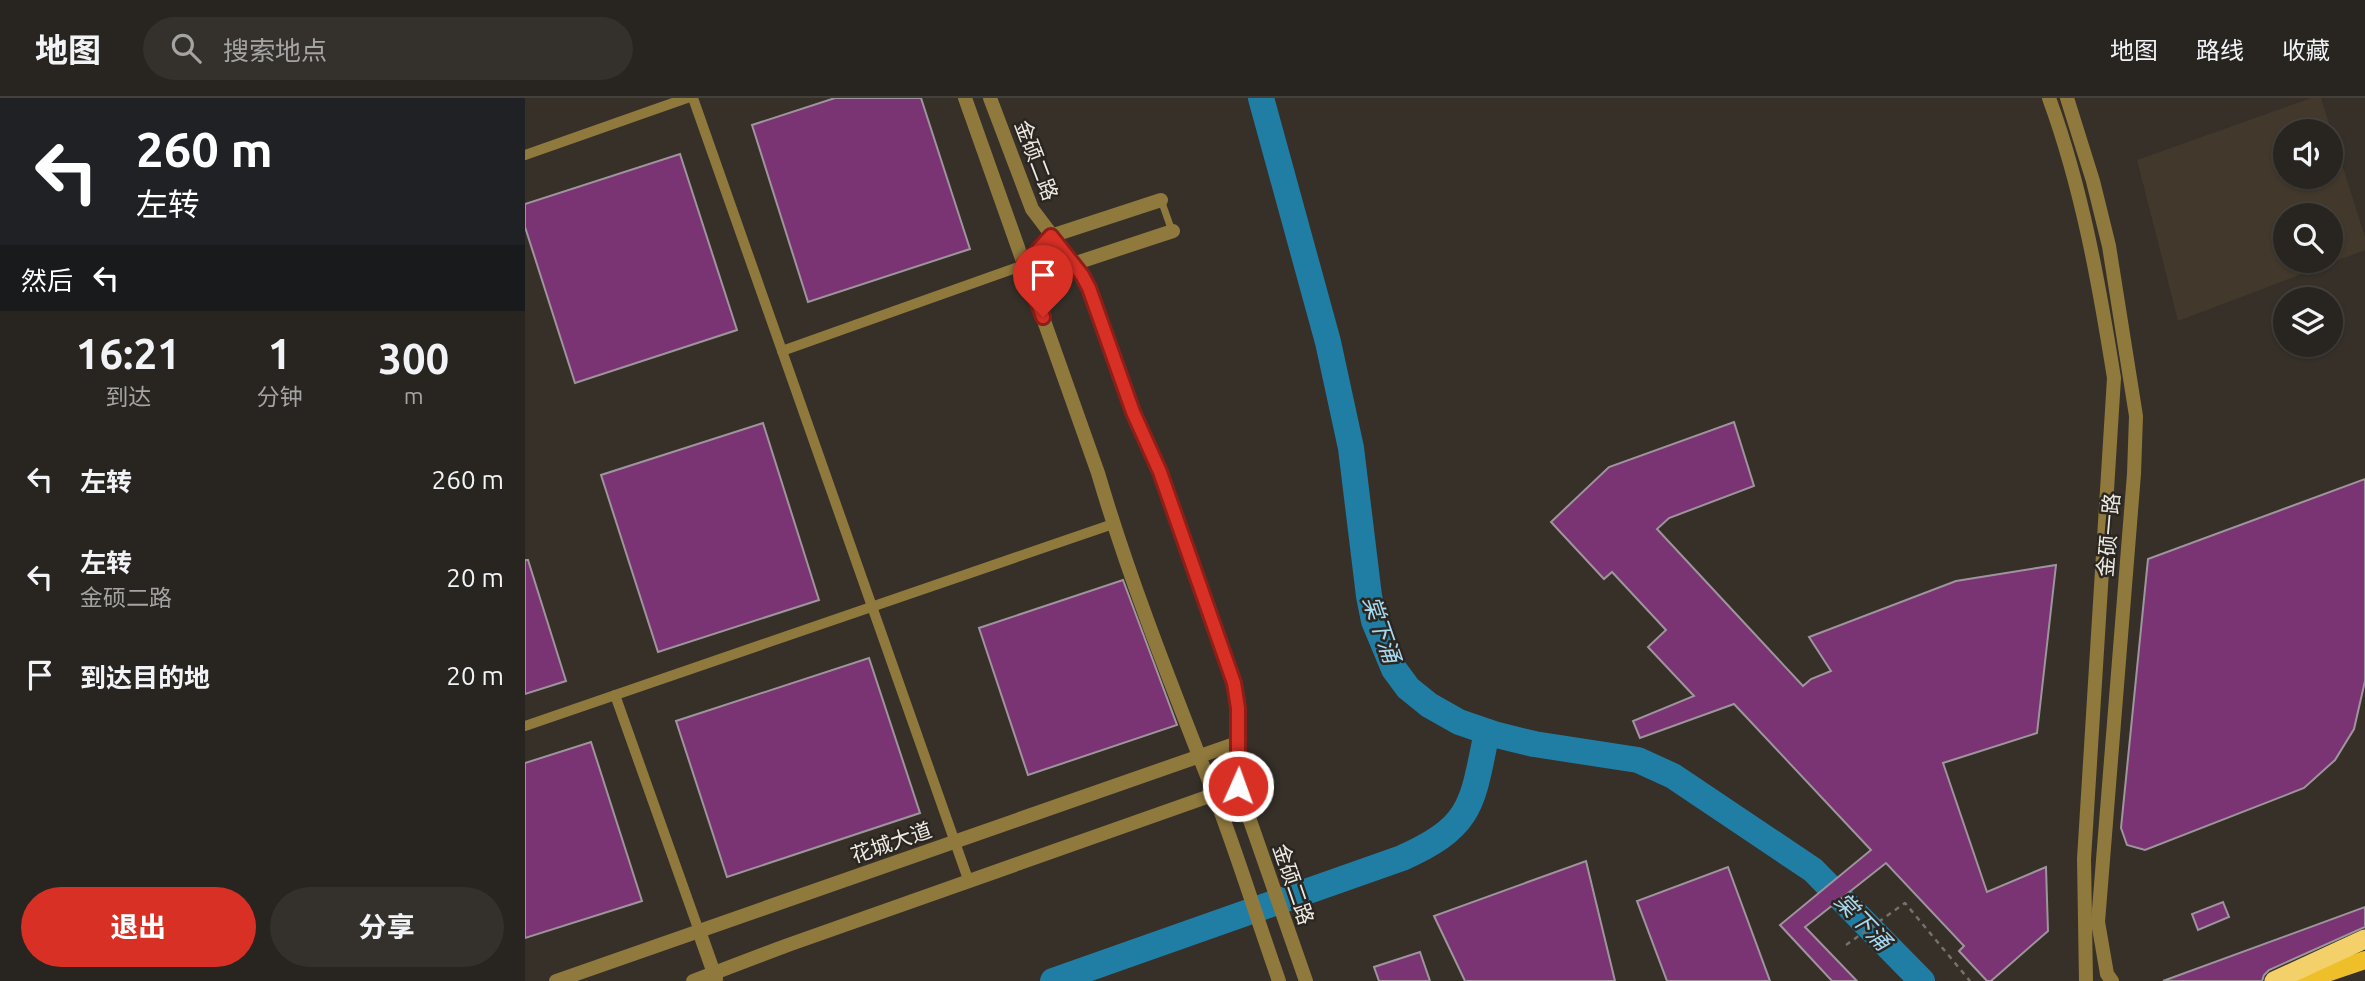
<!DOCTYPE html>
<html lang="zh">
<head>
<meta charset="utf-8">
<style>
  body { margin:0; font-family:Ubuntu,"Noto Sans SC",sans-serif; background:#34302c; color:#f1f3f6; height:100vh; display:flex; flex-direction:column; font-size:26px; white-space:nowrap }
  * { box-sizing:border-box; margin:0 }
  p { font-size:23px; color:#a5a4a4 }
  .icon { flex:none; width:38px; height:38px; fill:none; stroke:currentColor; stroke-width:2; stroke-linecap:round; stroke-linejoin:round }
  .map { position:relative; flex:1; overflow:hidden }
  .panel { display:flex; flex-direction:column; background:#28241f; width:525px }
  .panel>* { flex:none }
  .banner { background:#202124; color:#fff; overflow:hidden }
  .buttons { position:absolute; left:1748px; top:21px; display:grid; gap:14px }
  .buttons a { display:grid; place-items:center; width:70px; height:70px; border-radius:50%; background:#28241f; box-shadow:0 2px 5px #0004,0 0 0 2px #44413d; font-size:35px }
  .pin { position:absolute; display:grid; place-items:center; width:60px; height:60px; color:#fff; margin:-72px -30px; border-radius:50% 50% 50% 0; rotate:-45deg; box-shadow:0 0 7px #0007 }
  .pin .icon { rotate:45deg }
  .me { position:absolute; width:77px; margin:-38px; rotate:2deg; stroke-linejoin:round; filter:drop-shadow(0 0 5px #0008) }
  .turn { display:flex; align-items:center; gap:24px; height:147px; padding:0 21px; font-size:32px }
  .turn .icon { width:91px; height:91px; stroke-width:2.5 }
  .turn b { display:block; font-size:49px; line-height:60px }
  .then { display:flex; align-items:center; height:66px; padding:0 21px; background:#0003; gap:14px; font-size:26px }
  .eta { display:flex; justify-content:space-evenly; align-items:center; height:119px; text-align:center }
  .eta b { font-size:42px; font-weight:700; line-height:49px }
  .action { display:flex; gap:14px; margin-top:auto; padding:14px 21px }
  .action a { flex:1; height:80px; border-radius:42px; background:#d93025; color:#fff; font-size:28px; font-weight:700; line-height:80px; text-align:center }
  .action a+a { background:#34302c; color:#f1f3f6 }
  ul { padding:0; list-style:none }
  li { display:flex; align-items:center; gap:21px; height:98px; padding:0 21px }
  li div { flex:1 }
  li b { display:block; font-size:26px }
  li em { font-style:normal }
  header { display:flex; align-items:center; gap:42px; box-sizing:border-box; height:98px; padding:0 35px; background:#28241f; border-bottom:2px solid #44413d }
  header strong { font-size:33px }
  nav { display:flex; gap:38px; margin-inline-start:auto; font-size:24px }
  .search { width:490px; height:63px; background:#34302c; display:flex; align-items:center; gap:18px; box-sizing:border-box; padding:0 24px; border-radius:38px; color:#a5a4a4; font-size:26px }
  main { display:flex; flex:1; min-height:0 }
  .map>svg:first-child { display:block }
  .built { fill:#42382c; fill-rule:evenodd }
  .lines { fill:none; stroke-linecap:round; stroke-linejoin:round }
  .river { stroke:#207ea5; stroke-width:26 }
  .building { fill:#7b3473; stroke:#9e959c; stroke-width:2 }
  .path { stroke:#76716b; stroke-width:2.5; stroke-dasharray:5 5; stroke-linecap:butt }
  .service { stroke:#90793c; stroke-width:7 }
  .pedestrian { stroke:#90793c; stroke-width:10 }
  .tertiary { stroke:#90793c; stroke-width:14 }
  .primary { stroke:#efbf29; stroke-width:18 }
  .trunk { stroke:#f3d06a; stroke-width:19 }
  .route-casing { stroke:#8d1f18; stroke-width:18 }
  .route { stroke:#d93025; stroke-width:12 }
  .labels { text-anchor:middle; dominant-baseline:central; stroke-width:5; stroke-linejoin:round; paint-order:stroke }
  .street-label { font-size:21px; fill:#edeae5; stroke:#2b2620 }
  .water-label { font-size:23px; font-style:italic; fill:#a6d8f1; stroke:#2b2620 }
</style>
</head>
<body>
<header>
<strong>地图</strong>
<div class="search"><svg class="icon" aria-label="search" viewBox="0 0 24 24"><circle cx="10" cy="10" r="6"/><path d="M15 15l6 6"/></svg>搜索地点</div>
<nav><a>地图</a><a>路线</a><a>收藏</a></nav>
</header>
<main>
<section class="panel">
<div class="banner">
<div class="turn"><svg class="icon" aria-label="left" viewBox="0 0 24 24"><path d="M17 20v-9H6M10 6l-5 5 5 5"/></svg><div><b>260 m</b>左转</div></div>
<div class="then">然后<svg class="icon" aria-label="left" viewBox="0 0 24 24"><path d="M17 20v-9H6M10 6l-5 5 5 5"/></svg></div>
</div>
<div class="eta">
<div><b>16:21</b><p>到达</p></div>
<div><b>1</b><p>分钟</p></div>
<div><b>300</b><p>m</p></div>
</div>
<ul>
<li><svg class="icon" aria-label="left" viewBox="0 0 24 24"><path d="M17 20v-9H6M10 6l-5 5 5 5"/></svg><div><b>左转</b></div><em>260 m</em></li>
<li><svg class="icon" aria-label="left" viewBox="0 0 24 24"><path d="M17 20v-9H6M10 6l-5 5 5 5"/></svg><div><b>左转</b><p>金硕二路</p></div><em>20 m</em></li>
<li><svg class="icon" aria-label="arrive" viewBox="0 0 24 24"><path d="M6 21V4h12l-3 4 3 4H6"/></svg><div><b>到达目的地</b></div><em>20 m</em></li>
</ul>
<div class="action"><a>退出</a><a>分享</a></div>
</section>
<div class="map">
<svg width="1840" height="883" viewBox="0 0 1840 883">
  <rect width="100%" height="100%" fill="#363029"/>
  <path class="built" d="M1786 0H1796L1840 139V152L1653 223 1612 62ZM1760 33H1806V79H1760ZM1760 117H1806V163H1760Z"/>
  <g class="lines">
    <g class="river">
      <polyline points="736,0 803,244 826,350 844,498 849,523 869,571 883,590 904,607 934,624 972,637 1009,646 1113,662 1148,678 1288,772 1397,883"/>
      <path d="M528 883 877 760C949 728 947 705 962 634"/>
    </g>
  </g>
  <g class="building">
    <polygon points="310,0 396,0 445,151 283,204 227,27"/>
    <polygon points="155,56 212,232 50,285 0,129 0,106"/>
    <polygon points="1209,324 1229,388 1144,420 1132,431 1278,588 1286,581 1306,573 1284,539 1431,483 1531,467 1512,635 1418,665 1462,794 1521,769 1523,833 1466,883 1462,883 1434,853 1439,848 1361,765 1280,829 1332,883 1307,883 1255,827 1346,752 1209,606 1115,640 1108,623 1169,598 1123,549 1141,532 1087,474 1079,481 1026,424 1084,369"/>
    <polygon points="238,325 294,502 133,554 76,377"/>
    <polygon points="1840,381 1840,583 1829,631 1810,662 1779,690 1620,752 1602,747 1596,730 1623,461"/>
    <polygon points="0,462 3,462 41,583 0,596"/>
    <polygon points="598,482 652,627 503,677 454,530"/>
    <polygon points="344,560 395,715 202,779 151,623"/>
    <polygon points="66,644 117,803 0,840 0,665"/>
    <polygon points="1061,763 1090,883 940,883 909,818"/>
    <polygon points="1203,769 1245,883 1142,883 1112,803"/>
    <polygon points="1698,804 1704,819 1673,832 1667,816"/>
    <polygon points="1840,809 1840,829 1744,872 1739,877 1737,883 1638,883"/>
    <polygon points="895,854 905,883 854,883 849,869"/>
  </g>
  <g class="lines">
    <polyline class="path" points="1321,847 1380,805 1445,883"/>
    <polyline class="service" points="636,102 647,133"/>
    <g class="pedestrian">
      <polyline points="168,0 444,784"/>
      <polyline points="0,57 162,0"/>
      <polyline points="257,253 499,167"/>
      <polyline points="90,597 174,833"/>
      <polyline points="0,628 588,426"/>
    </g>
    <g class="tertiary">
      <path d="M440 0 573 375C605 484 648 591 689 696 713 758 732 821 754 883"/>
      <polyline points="465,0 507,111 557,177 564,190 608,315 635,374 708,585 714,610 713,688 781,883"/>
      <path d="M1524 0C1557 90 1574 186 1589 280L1559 761 1561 883"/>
      <polyline points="1542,0 1568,83 1584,148 1611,318 1609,376 1573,824 1582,876 1587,883"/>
      <polyline points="499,167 526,138 636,102"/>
      <polyline points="499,167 548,166 648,133"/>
      <polyline points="174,833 191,881"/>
      <polyline points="31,883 715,644"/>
      <polyline points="168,883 263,847 713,688"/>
    </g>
    <polyline class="primary" points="1778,883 1840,862"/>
    <polyline class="trunk" points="1749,883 1840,841"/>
  </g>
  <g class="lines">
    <g class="route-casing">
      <polyline id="route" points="518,219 499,167 526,138 557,177 564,190 608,314 635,374 709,585 713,610 713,688"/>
    </g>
    <use href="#route" class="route"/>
  </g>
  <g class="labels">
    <g class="street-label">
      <text transform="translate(512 62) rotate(69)">金硕二路</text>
      <text transform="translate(1583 437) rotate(-85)">金硕一路</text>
      <text transform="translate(366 744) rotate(-19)">花城大道</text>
      <text transform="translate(769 786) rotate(71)">金硕二路</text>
    </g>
    <g class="water-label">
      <text transform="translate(857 531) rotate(71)">棠下涌</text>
      <text transform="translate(1338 823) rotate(46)">棠下涌</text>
    </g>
  </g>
</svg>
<div class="buttons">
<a><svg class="icon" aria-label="sound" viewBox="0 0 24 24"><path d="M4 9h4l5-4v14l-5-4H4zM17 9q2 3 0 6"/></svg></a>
<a><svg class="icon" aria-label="search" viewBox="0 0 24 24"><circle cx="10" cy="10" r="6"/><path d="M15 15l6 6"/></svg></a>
<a><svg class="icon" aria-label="layers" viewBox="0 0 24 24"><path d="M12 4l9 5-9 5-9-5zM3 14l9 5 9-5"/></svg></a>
</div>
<div class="pin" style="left:518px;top:219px;background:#d93025"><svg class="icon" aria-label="arrive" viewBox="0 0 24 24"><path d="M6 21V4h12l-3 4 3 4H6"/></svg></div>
<svg class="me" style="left:713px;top:688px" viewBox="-20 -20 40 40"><circle r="17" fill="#d93025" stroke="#fff" stroke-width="3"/><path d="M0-11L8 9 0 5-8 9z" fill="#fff"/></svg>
</div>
</main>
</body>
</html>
